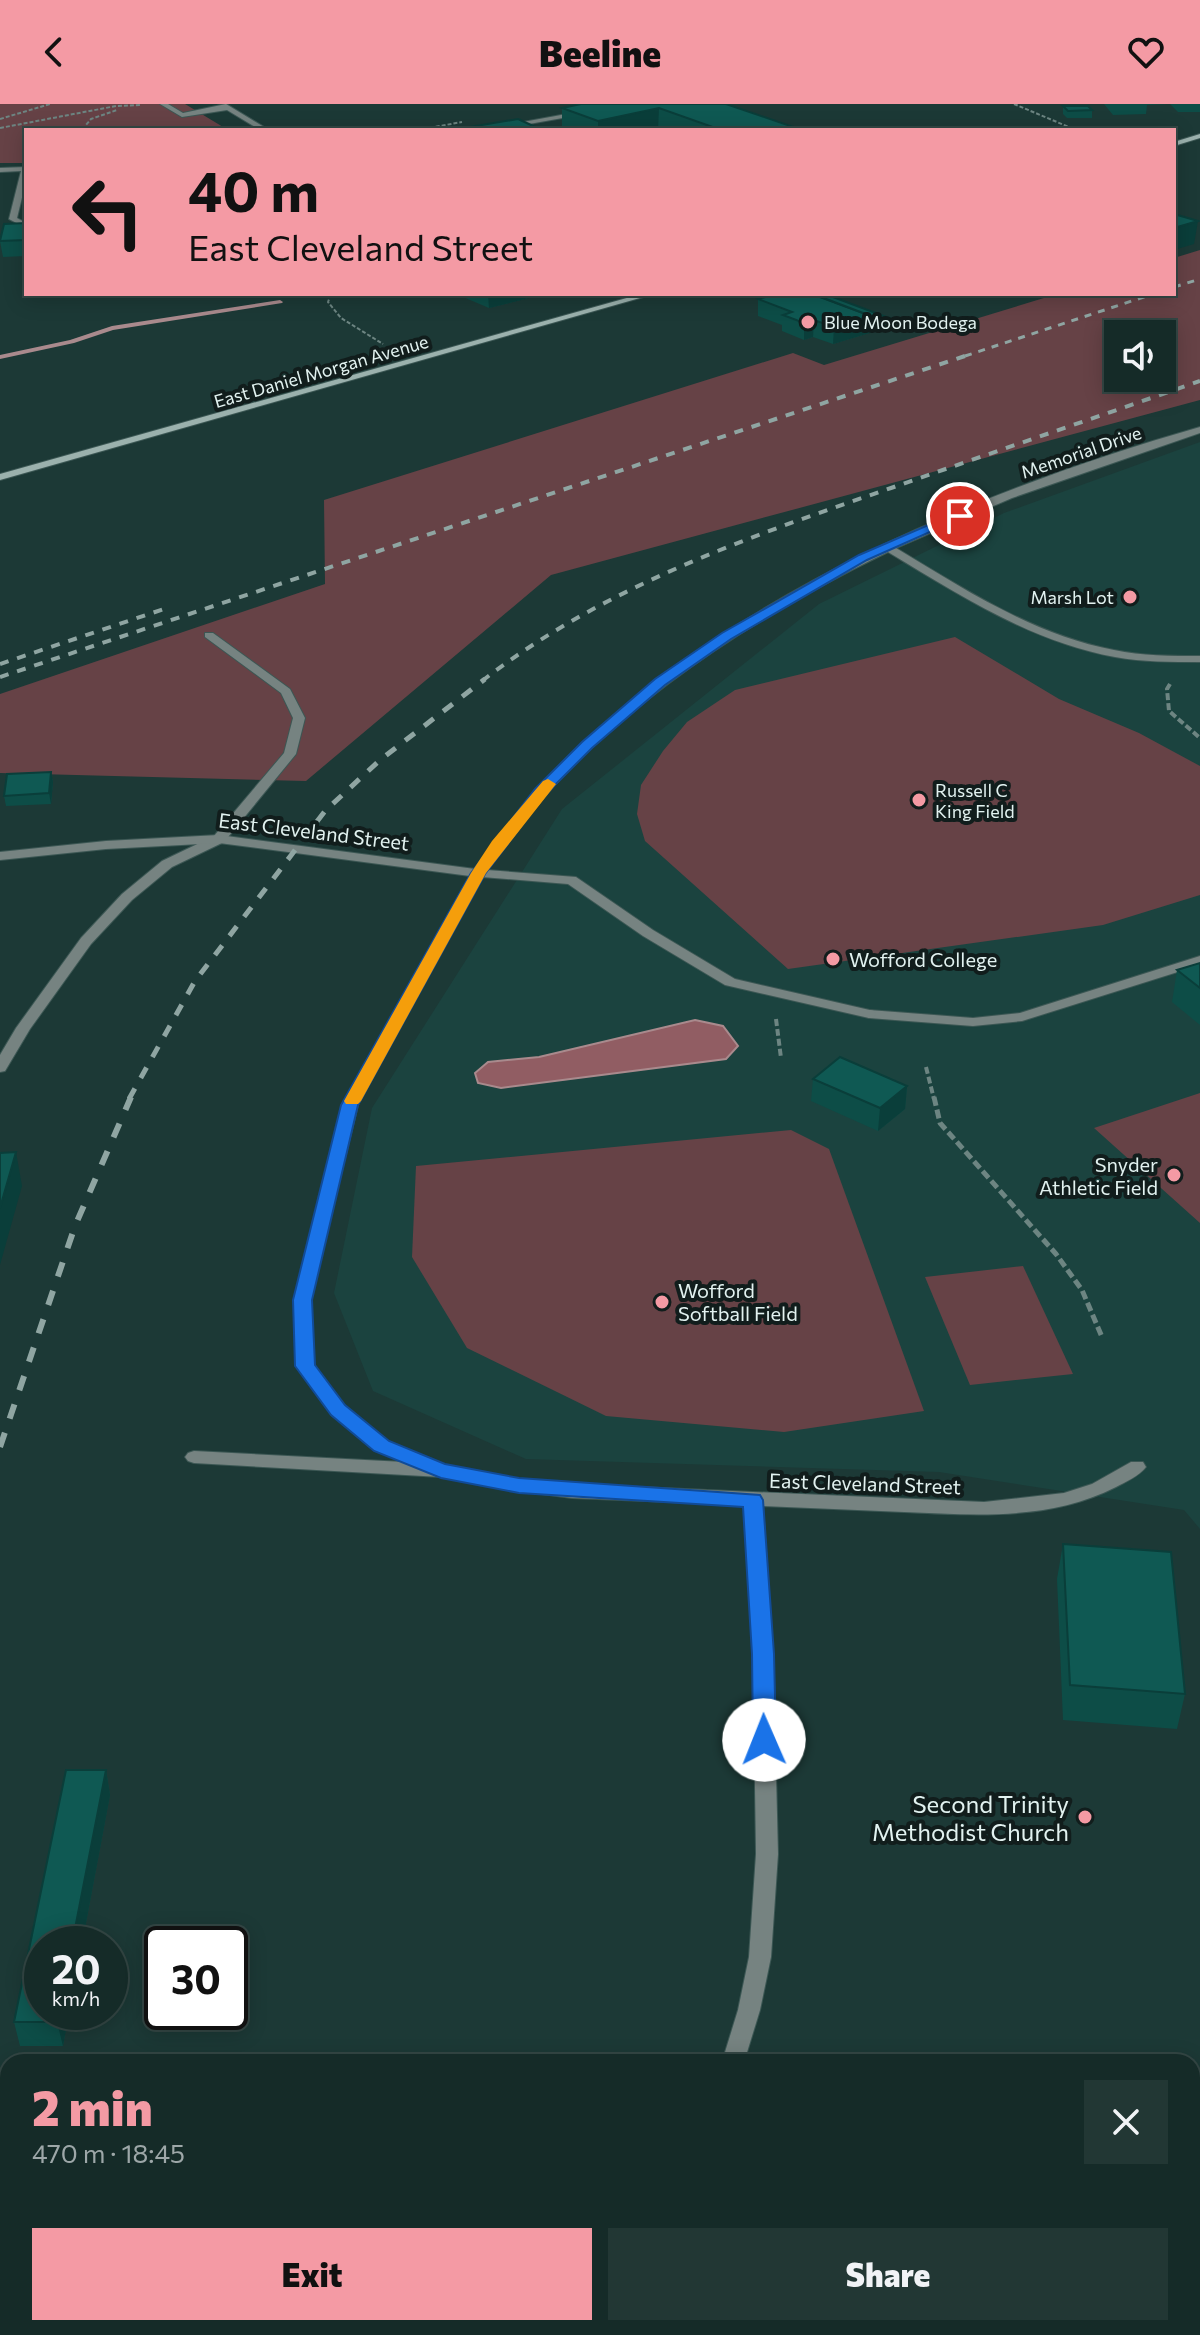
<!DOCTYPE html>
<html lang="en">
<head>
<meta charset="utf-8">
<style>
  body { margin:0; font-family:Commissioner,sans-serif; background:#223734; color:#f1f3f6; height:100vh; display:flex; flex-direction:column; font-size:30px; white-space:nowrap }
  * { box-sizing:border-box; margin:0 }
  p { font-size:26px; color:#9da7a8 }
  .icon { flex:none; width:44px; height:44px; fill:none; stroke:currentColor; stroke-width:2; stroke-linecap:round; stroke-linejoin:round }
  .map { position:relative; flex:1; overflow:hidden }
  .details { position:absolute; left:0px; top:1950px; width:1200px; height:282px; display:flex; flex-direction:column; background:#152b28; border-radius:24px 24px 0 0; box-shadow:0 4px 20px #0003,0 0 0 2px #344745 }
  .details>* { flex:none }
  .hud { position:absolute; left:24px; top:24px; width:1152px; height:168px; border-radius:0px; box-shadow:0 4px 20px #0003,0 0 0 2px #344745; background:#f49aa4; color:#111; overflow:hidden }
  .buttons { position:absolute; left:1104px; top:216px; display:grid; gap:16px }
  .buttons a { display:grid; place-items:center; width:72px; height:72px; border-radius:0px; background:#152b28; box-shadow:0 4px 20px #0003,0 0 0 2px #344745; font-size:40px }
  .speed { position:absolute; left:24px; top:1822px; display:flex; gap:16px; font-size:40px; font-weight:700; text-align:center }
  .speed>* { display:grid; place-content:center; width:104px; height:104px; border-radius:50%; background:#152b28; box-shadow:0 4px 20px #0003,0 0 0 2px #344745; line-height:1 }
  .speed small { font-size:20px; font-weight:400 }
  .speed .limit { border:4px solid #111; border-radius:12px; background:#fff; color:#111 }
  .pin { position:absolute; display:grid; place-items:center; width:68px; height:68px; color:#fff; margin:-34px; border:4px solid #fff; border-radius:50%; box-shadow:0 2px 8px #0007 }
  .me { position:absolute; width:88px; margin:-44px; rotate:359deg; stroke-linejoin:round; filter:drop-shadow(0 0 6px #0008) }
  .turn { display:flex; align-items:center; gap:28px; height:168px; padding:0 32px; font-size:36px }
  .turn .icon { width:104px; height:104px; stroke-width:2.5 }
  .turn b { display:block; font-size:56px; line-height:68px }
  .round { display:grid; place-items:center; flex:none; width:84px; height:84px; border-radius:0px; background:#223734 }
  .overview { display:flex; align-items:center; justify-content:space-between; height:136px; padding:0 32px }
  h1 { font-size:48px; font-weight:800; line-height:60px; color:#f49aa4 }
  .cta { display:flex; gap:16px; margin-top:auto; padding:16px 32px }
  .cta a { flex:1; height:92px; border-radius:0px; background:#f49aa4; color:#111; font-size:32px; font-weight:800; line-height:92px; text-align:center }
  .cta a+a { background:#223734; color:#f1f3f6 }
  header { display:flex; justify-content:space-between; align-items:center; height:104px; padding:0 32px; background:#f49aa4; color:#111; font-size:36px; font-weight:800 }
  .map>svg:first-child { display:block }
  .built { fill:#1b433f }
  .green { fill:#664246; fill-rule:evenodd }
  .water { fill:#915d63; stroke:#a98a8d; stroke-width:2 }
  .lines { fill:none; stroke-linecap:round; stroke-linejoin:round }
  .stream { fill:#a98a8d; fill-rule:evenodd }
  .lane-casing { stroke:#3c5754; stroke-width:2 }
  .street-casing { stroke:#3c5754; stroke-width:2 }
  .secondary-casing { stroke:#3c5754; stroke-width:2 }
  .path-far2 { stroke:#6d8582; stroke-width:2; stroke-dasharray:4 2; stroke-linecap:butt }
  .path-far1 { stroke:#6d8582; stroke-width:4; stroke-dasharray:7 3; stroke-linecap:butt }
  .path { stroke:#6d8582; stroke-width:5; stroke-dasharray:9 4; stroke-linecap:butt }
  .lane { fill:#768381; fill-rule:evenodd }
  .street { fill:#768381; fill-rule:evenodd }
  .secondary { fill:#9bb1ad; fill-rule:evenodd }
  .rail-far3 { stroke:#8fa5a2; stroke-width:3; stroke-dasharray:7 7; stroke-linecap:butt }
  .rail-far2 { stroke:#8fa5a2; stroke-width:4; stroke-dasharray:9 9; stroke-linecap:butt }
  .rail-far1 { stroke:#8fa5a2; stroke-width:5; stroke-dasharray:12 12; stroke-linecap:butt }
  .rail { stroke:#8fa5a2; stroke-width:6; stroke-dasharray:15 15; stroke-linecap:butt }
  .wall { fill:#0d4d47 }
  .shaded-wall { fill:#0a3e3a }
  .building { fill:#0f5953; stroke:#0a3e3a; stroke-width:2 }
  .route { fill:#1a73e8; stroke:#114b97; stroke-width:2 }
  .slow { fill:#f59e0b }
  .poi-dot { fill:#f49aa4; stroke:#111d1c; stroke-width:3 }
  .labels { text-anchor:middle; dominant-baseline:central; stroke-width:8; stroke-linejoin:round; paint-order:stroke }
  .far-poi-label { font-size:18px; fill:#e2f2f0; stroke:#111d1c; text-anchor:start }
  .far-street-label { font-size:18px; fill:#e2f2f0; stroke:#111d1c }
  .street-label { font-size:20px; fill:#e2f2f0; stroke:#111d1c }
  .poi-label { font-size:20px; fill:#e2f2f0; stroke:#111d1c; text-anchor:start }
  .near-poi-label { font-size:24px; fill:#e2f2f0; stroke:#111d1c; text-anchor:end }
</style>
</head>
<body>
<header><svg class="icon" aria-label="back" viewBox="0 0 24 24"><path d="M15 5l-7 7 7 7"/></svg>Beeline<svg class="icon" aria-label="heart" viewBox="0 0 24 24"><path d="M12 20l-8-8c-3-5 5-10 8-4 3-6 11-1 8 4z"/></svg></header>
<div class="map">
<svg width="1200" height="2231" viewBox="0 0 1200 2231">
  <rect width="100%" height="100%" fill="#1c3936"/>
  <g class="built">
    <polygon points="1200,338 1200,1425 1184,1406 939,1368 526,1355 373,1287 334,1189 372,1004 562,705 819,500 1004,409"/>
    <polygon points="1200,1974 1200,2231 754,2231 756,2224 1192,2224 1192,1977"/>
  </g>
  <g class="green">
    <polygon points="0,0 185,0 228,26 26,26 26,59 0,59"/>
    <path d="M1200 146V296L551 471 306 677 0 669V590L325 480 324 396 793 249 824 261 1057 190H1174V154ZM1118 230H1162V274H1118Z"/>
    <polygon points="955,533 1059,595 1139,629 1200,662 1200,791 1103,821 788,865 645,737 637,710 641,681 663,647 687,618 735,586"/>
    <polygon points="1200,989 1200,1119 1094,1024"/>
    <polygon points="791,1026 829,1045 924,1307 784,1328 606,1312 467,1244 412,1153 416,1062"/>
    <polygon points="1023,1162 1073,1270 970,1281 925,1173"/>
    <polygon points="1200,2075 1200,2231 872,2231 875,2224 1192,2224 1192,2077"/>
  </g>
  <polygon class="water" points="695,916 723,922 738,942 726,955 501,984 478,979 475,969 488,958 539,953"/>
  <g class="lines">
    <polygon class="stream" points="280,196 283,198 282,199 113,226 74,239 0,255 0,251 70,236 112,222"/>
    <g class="lane-casing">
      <g id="lane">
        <polygon points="205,529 213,529 290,585 305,614 296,650 224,738 172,763 132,796 91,840 30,925 5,967 0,968 0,951 16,924 81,834 122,790 162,757 214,732 284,649 293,614 281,589 205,533"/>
        <polygon points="1200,852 1200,861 1022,917 973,922 869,914 862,910 869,906 973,914 1020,909"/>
      </g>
    </g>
    <g class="street-casing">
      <g id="street">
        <polygon points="160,0 168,0 183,9 226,0 269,26 260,26 227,6 182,13"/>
        <polygon points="583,7 585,10 496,26 479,26"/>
        <polygon points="26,63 26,77 17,114 26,119 26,124 9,115 21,67 0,68 0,64"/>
        <path d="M1200 323V329L1012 394 896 444C964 485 1034 531 1114 546 1142 552 1171 552 1200 552V558C1171 558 1143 558 1115 553 1032 538 959 491 888 448 778 501 674 565 585 650 548 685 518 725 487 766L576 773 653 826 735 875 874 907 876 910 874 913 869 914 725 881 643 832 568 780 482 773 358 1001 310 1196 314 1261 344 1302 387 1338 444 1361 519 1375 572 1380 984 1398 1064 1389 1092 1380 1131 1358H1143L1146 1363C1139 1372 1126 1378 1116 1383 1049 1417 976 1411 904 1408 857 1406 810 1404 763 1402L773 1550 778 1750 771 1853 760 1906 744 1958H722L738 1906 749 1853 756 1750 753 1550 744 1401 572 1394 519 1387 441 1373 194 1359 188 1357 185 1353 188 1349 194 1347 404 1358C352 1337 331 1310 299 1266L296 1262 294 1196 342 1001 470 772 219 739 106 745 0 756V748L106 737 219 731 475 765C506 723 538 681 576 645 744 486 980 386 1200 323Z"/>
        <polygon points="640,2224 664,2224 663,2231 637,2231"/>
      </g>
    </g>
    <g class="secondary-casing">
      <g id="secondary">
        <polygon points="1200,30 1200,34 1174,42 1174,38"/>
        <polygon points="641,190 654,190 0,376 0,370"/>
      </g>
    </g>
    <g class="path-far2">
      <polyline points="1014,0 1076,26"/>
      <polyline points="0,15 50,0"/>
      <polyline points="0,24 116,2 141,1"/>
      <polyline points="86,26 85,22 91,15 117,6"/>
      <polyline points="418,26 462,18"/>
      <polyline points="331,190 328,198 341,214 383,240"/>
    </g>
    <g class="path-far1">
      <polyline points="1170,580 1167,585 1169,607 1200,634"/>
      <polyline points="776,915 781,954"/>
      <polyline points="926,963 934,995"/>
    </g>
    <polyline class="path" points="934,993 940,1019 1056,1150 1082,1186 1102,1233"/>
    <use href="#lane" class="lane"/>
    <use href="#street" class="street"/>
    <use href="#secondary" class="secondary"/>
    <g class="rail-far3">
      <polyline points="1174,183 1200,175"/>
      <polyline points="965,252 1153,190"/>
    </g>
    <g class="rail-far2">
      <polyline points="0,560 167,504"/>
      <polyline points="0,573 971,250"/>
      <path d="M482 577C603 483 748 433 891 384 994 348 1097 313 1200 277"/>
    </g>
    <polyline class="rail-far1" points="129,995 195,877 325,707 380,656 485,575"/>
    <polyline class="rail" points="0,1343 75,1122 131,993"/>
  </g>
  <g class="wall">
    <polygon points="726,0 802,26 562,26 562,4"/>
    <polygon points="1104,0 1200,0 1200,8 1178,8 1170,0 1147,1 1146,10 1113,11"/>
    <polygon points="1063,2 1092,6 1092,14 1067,14 1063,10"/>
    <polygon points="26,119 26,152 3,153 0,137"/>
    <polygon points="456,190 544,190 489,204"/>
    <polygon points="758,195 889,223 833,240 813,233 804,236 782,227 782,221 758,212"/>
    <polygon points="51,668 53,678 51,700 6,702 4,692"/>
    <polygon points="1200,859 1200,921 1172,898 1177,866"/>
    <polygon points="813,975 907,982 905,1005 878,1027 811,997"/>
    <polygon points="1063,1440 1185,1590 1177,1625 1063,1616 1057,1475"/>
    <polygon points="66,1666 106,1666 110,1691 82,1840 42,1840 42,1908 69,1908 63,1942 20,1942 14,1918"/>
    <polygon points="208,2224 519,2224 517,2231 209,2231"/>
  </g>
  <g class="shaded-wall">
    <polygon points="659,4 658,26 598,26 598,17"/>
    <polygon points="1198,117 1194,140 1174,146 1174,124"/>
    <polygon points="488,190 544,190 489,204"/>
    <polygon points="871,212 889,214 889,223 833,240 834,223"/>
    <polygon points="814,216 813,233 804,236 804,219"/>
    <polygon points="51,668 53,678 51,700 49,689"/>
    <polygon points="907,982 905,1005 878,1027 880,1004"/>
    <polygon points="16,1048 22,1082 0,1161 0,1104"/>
    <polygon points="106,1666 110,1691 82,1840 72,1840"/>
    <polygon points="59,1908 69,1908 63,1942 57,1918"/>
    <polygon points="508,2224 519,2224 517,2231 506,2231"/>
  </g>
  <g class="building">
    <polygon points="581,0 726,0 802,26 721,26 659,4 598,17 562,4"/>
    <polygon points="1063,2 1088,2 1092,6 1068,7"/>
    <polygon points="518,15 542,26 452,26"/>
    <polygon points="1174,110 1198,117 1174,124"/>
    <polygon points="26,119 26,136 0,137 4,120"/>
    <polygon points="776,190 812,190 871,212 834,223 814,216 804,219 783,211 792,208 758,195"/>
    <polygon points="813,190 825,190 889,214 871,220 871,212"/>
    <polygon points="51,668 49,689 4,692 7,670"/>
    <polygon points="1200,859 1200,884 1177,866"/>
    <polygon points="840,953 907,982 880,1004 813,975"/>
    <polygon points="16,1048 0,1104 0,1049"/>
    <polygon points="1063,1440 1171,1448 1185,1590 1070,1581"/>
    <polygon points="66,1666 106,1666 72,1840 42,1840 42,1908 59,1908 57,1918 14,1918"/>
    <polygon points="242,2224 508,2224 506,2231 269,2231"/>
  </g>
  <polygon class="route" points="956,409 966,412 867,456 731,535 665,581 592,644 545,691 485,770 358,1001 312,1196 315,1261 345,1301 389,1337 445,1360 519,1374 760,1391 763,1396 774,1550 776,1636 773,1642 764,1645 756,1642 753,1636 752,1550 743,1403 519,1389 441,1374 374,1347 331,1311 295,1262 293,1196 341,1001 471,769 535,685 582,638 655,575 722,529 859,451"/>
  <polygon class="slow" points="548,675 556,680 486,769 361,997 358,1000 346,1000 344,997 471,769 492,737 543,677"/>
  <g class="poi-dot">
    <circle cx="808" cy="218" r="8"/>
    <circle cx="1130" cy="493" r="8"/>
    <circle cx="919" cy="696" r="8"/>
    <circle cx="833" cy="855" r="8"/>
    <circle cx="1174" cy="1071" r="8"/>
    <circle cx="662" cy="1198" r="8"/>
    <circle cx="1085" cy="1713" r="8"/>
  </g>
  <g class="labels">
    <g class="far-poi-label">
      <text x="824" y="218">Blue Moon Bodega</text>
      <text x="1114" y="493" text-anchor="end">Marsh Lot</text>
      <text x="935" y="686">Russell C<tspan x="935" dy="21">King Field</tspan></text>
    </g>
    <g class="far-street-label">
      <text transform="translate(321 267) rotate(-16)">East Daniel Morgan Avenue</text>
      <text transform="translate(1081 348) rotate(-19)">Memorial Drive</text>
    </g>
    <g class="street-label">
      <text transform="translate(314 727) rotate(7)">East Cleveland Street</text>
      <text transform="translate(865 1379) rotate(2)">East Cleveland Street</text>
    </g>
    <g class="poi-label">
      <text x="849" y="855">Wofford College</text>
      <text x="1158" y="1060" text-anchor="end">Snyder<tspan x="1158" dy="23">Athletic Field</tspan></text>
      <text x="678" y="1186">Wofford<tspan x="678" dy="23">Softball Field</tspan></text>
    </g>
    <g class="near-poi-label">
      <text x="1069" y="1699">Second Trinity<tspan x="1069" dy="28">Methodist Church</tspan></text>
    </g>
  </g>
</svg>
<div class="buttons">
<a><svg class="icon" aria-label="sound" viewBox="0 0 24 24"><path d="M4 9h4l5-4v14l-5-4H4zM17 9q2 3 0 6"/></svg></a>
</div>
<div class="speed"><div>20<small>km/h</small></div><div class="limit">30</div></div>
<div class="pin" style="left:960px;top:412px;background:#d93025"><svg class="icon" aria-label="arrive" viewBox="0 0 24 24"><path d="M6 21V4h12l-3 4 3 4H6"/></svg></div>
<svg class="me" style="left:764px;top:1636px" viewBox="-20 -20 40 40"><circle r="19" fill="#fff"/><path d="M0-13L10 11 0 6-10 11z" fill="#1a73e8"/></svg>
<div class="hud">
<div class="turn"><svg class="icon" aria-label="left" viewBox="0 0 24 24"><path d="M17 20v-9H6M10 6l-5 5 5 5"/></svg><div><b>40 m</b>East Cleveland Street</div></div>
</div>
<section class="details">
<div class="overview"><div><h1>2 min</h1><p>470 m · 18:45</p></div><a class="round"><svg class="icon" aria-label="close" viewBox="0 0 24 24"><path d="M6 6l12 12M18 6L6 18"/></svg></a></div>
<div class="cta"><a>Exit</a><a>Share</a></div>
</section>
</div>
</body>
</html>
